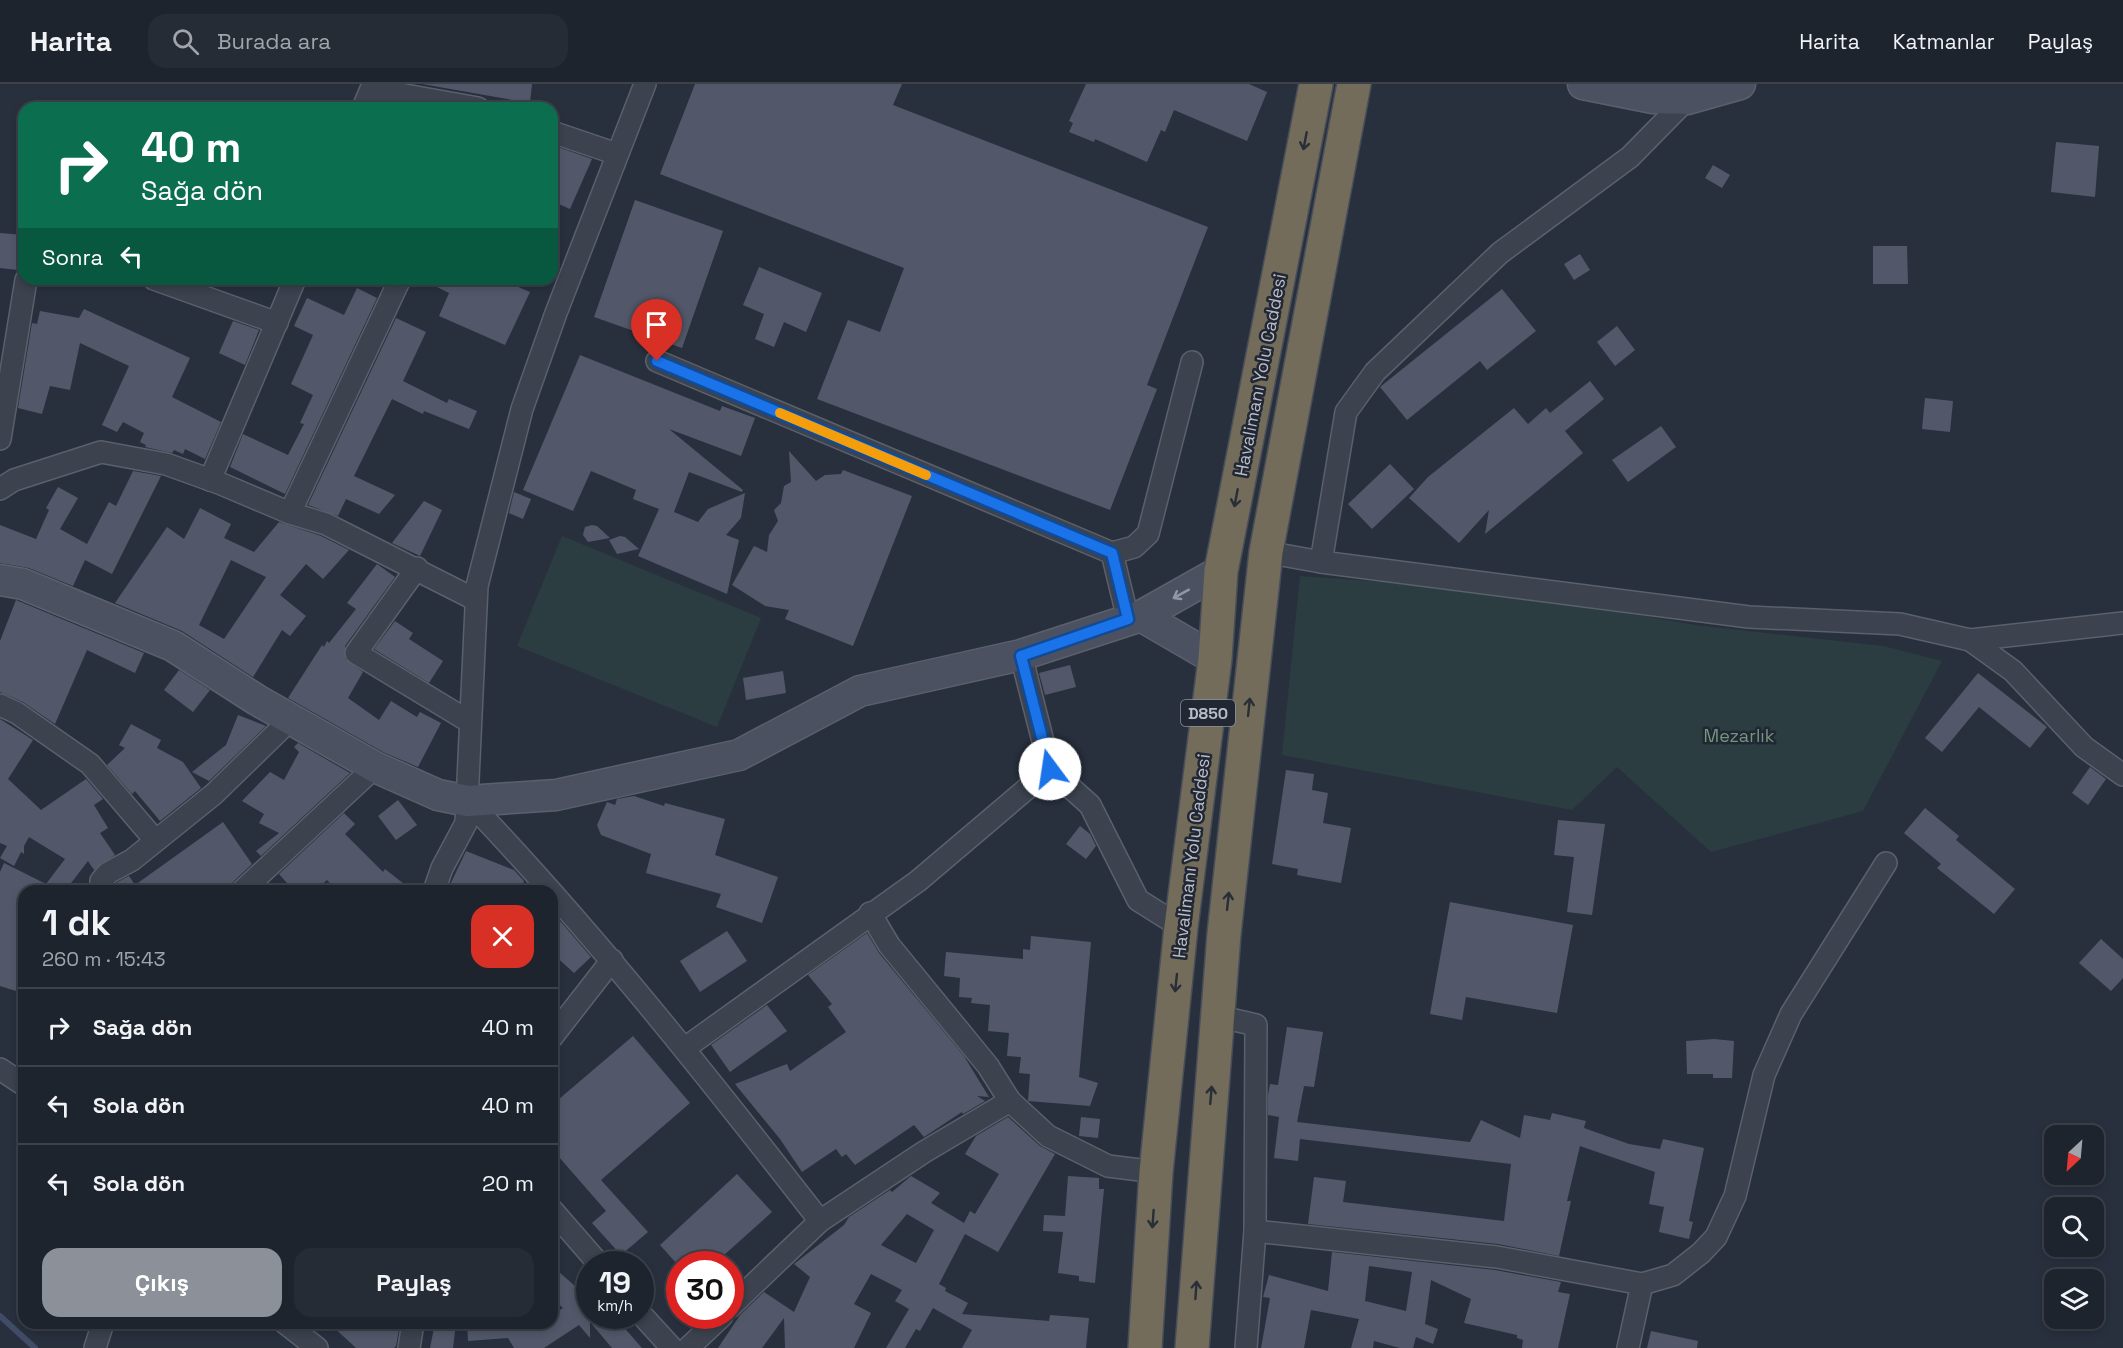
<!DOCTYPE html>
<html lang="tr">
<head>
<meta charset="utf-8">
<style>
  body { margin:0; font-family:"Space Grotesk",sans-serif; background:#262c36; color:#f1f3f6; height:100vh; display:flex; flex-direction:column; font-size:22px; white-space:nowrap }
  * { box-sizing:border-box; margin:0 }
  p { font-size:20px; color:#a1a4aa }
  .icon { flex:none; width:33px; height:33px; fill:none; stroke:currentColor; stroke-width:2; stroke-linecap:round; stroke-linejoin:round }
  .map { position:relative; flex:1; overflow:hidden }
  .panel { position:absolute; left:18px; top:801px; width:540px; height:444px; display:flex; flex-direction:column; background:#1e242e; border-radius:18px; box-shadow:0 3px 9px #0003,0 0 0 2px #3c414a }
  .panel>* { flex:none }
  .top-card { position:absolute; left:18px; top:18px; width:540px; height:183px; border-radius:18px; box-shadow:0 3px 9px #0003,0 0 0 2px #3c414a; background:#0b6e4f; color:#fff; overflow:hidden }
  .needle { width:39px; rotate:206deg }
  .buttons { position:absolute; left:2044px; top:1041px; display:grid; gap:12px }
  .buttons a { display:grid; place-items:center; width:60px; height:60px; border-radius:12px; background:#1e242e; box-shadow:0 3px 9px #0003,0 0 0 2px #3c414a; font-size:30px }
  .speed { position:absolute; left:576px; top:1167px; display:flex; gap:12px; font-size:30px; font-weight:700; text-align:center }
  .speed>* { display:grid; place-content:center; width:78px; height:78px; border-radius:50%; background:#1e242e; box-shadow:0 3px 9px #0003,0 0 0 2px #3c414a; line-height:1 }
  .speed small { font-size:15px; font-weight:400 }
  .speed .limit { border:9px solid #d22; background:#fff; color:#111 }
  .pin { position:absolute; display:grid; place-items:center; width:51px; height:51px; color:#fff; margin:-62px -26px; border-radius:50% 50% 50% 0; rotate:-45deg; box-shadow:0 0 6px #0007 }
  .pin .icon { rotate:45deg }
  .me { position:absolute; width:66px; margin:-33px; rotate:346deg; stroke-linejoin:round; filter:drop-shadow(0 0 4px #0008) }
  .turn { display:flex; align-items:center; gap:21px; height:126px; padding:0 24px; font-size:27px }
  .turn .icon { width:78px; height:78px; stroke-width:2.5 }
  .turn b { display:block; font-size:42px; line-height:51px }
  .then { display:flex; align-items:center; height:57px; padding:0 24px; background:#0003; gap:12px; font-size:22px }
  .round { display:grid; place-items:center; flex:none; width:63px; height:63px; border-radius:18px; background:#262c36 }
  .summary { display:flex; align-items:center; justify-content:space-between; height:102px; padding:0 24px }
  h1 { font-size:36px; font-weight:800; line-height:45px }
  .action { display:flex; gap:12px; margin-top:auto; padding:12px 24px }
  .action a { flex:1; height:69px; border-radius:18px; background:#8c9099; color:#fff; font-size:24px; font-weight:800; line-height:69px; text-align:center }
  .action a+a { background:#262c36; color:#f1f3f6 }
  ul { padding:0; list-style:none }
  li { display:flex; align-items:center; gap:18px; height:78px; padding:0 24px; border-top:2px solid #3c414a }
  li div { flex:1 }
  li b { display:block; font-size:22px }
  li em { font-style:normal }
  header { display:flex; align-items:center; gap:36px; box-sizing:border-box; height:84px; padding:0 30px; background:#1e242e; border-bottom:2px solid #3c414a }
  header strong { font-size:28px }
  nav { display:flex; gap:33px; margin-inline-start:auto; font-size:21px }
  .search { width:420px; height:54px; background:#262c36; display:flex; align-items:center; gap:15px; box-sizing:border-box; padding:0 21px; border-radius:18px; color:#a1a4aa; font-size:22px }
  .map>svg:first-child { display:block }
  .green { fill:#2b3d40 }
  .lines { fill:none; stroke-linecap:round; stroke-linejoin:round }
  .stream { stroke:#404c65; stroke-width:6 }
  .building { fill:#525869; fill-rule:evenodd }
  .street-casing { stroke:#5a606c; stroke-width:24 }
  .secondary-casing { stroke:#5a606c; stroke-width:33 }
  .highway-casing { stroke:#474d59; stroke-width:36 }
  .street { stroke:#3c424e; stroke-width:21 }
  .secondary { stroke:#4b5161; stroke-width:30 }
  .highway { stroke:#736c5a; stroke-width:33 }
  .oneway { stroke:#292e37 }
  .oneway2 { stroke:#9297a5 }
  .route-casing { stroke:#114b97; stroke-width:15 }
  .route { stroke:#1a73e8; stroke-width:10 }
  .slow { stroke:#f59e0b; stroke-width:10 }
  .labels { text-anchor:middle; dominant-baseline:central; stroke-width:5; stroke-linejoin:round; paint-order:stroke }
  .shield { fill:#212733; stroke:#8b909c; stroke-width:1.5 }
  .shield-label { font-size:16px; font-weight:bold; fill:#b9bdc9 }
  .street-label { font-size:18px; fill:#b9bdc9; stroke:#212733 }
  .park-label { font-size:18px; fill:#72977e; stroke:#212733 }
</style>
</head>
<body>
<header>
<strong>Harita</strong>
<div class="search"><svg class="icon" aria-label="search" viewBox="0 0 24 24"><circle cx="10" cy="10" r="6"/><path d="M15 15l6 6"/></svg>Burada ara</div>
<nav><a>Harita</a><a>Katmanlar</a><a>Paylaş</a></nav>
</header>
<div class="map">
<svg width="2123" height="1264" viewBox="0 0 2123 1264">
  <rect width="100%" height="100%" fill="#28303e"/>
  <g class="green">
    <polygon points="562,452 761,534 717,643 517,562"/>
    <polygon points="1300,492 1499,506 1695,541 1883,562 1942,577 1863,727 1711,768 1617,683 1572,726 1282,671"/>
  </g>
  <g class="lines">
    <polyline class="stream" points="0,1232 35,1264"/>
  </g>
  <g class="building">
    <polygon points="422,0 532,0 530,19"/>
    <polygon points="695,0 902,0 893,21 1208,143 1147,301 1157,305 1110,426 817,315 848,236 880,248 904,184 660,90"/>
    <polygon points="1086,0 1249,0 1267,8 1247,57 1174,26 1165,48 1161,46 1147,78 1095,55 1094,58 1069,48 1073,39 1069,37"/>
    <polygon points="2056,58 2099,62 2095,113 2051,108"/>
    <polygon points="552,61 592,75 570,125 552,117"/>
    <polygon points="1713,81 1730,91 1722,104 1705,94"/>
    <polygon points="635,116 723,147 682,264 594,233"/>
    <polygon points="0,149 24,151 24,184 18,186 0,184"/>
    <polygon points="1873,162 1907,162 1908,200 1873,200"/>
    <polygon points="1580,170 1590,186 1574,196 1564,180"/>
    <polygon points="759,183 822,209 806,248 784,238 774,263 755,255 764,230 743,221"/>
    <polygon points="421,195 499,195 530,208 505,261 439,232 449,209"/>
    <polygon points="357,204 377,214 285,410 230,383 243,350 288,371 304,340 300,339 313,311 291,300 313,251 294,242 307,214 344,231"/>
    <polygon points="1502,205 1536,247 1487,286 1480,277 1407,336 1380,303"/>
    <polygon points="84,225 190,274 172,313 221,338 205,375 185,365 183,370 174,366 172,369 145,363 146,361 140,358 144,349 123,338 117,348 102,341 129,282 80,259 70,306 50,302 42,330 18,324 32,239 37,240 40,227 79,234"/>
    <polygon points="396,234 426,248 403,297 447,319 449,315 477,327 469,345 424,327 423,330 392,315 354,392 395,411 379,430 346,415 338,432 308,421"/>
    <polygon points="233,237 259,246 245,281 219,269"/>
    <polygon points="1617,242 1635,266 1615,282 1597,258"/>
    <polygon points="580,271 720,327 722,322 755,334 741,372 669,345 743,406 742,408 689,388 674,428 698,438 708,425 745,409 741,434 726,451 739,456 727,510 638,472 659,425 633,415 636,406 591,387 573,427 523,406"/>
    <polygon points="1590,297 1604,315 1565,347 1583,369 1485,450 1489,426 1459,459 1409,414 1428,393 1514,324 1528,340 1546,324 1550,329"/>
    <polygon points="1925,314 1953,317 1950,348 1922,345"/>
    <polygon points="1661,342 1676,363 1628,398 1612,376"/>
    <polygon points="789,367 816,397 825,391 841,390 843,386 912,412 853,562 785,535 789,526 765,522 732,501 754,462 767,468 769,451 778,437 774,426 781,419 784,402 791,398"/>
    <polygon points="1390,380 1414,405 1372,445 1348,420"/>
    <polygon points="133,387 161,392 112,490 85,476 73,502 29,484 0,479 0,441 36,455 49,426 46,424 58,403 78,414 60,445 87,460 109,418 116,422"/>
    <polygon points="514,408 531,415 523,435 509,429"/>
    <polygon points="424,417 442,426 420,472 392,459"/>
    <path d="M200 424 231 440 224 454 254 468 279 438 321 452 349 466 323 495 306 480 280 511 306 532 290 552 282 546 253 593 182 547 115 519 167 443 184 455ZM231 476 266 493 224 555 199 541Z"/>
    <polygon points="592,441 597,442 610,454 588,458 583,451 585,443"/>
    <polygon points="620,452 625,453 639,465 617,470 609,456"/>
    <polygon points="377,480 395,493 345,562 345,575 363,588 348,614 379,636 391,617 417,633 420,628 441,639 418,683 383,668 288,614 322,561 324,563 327,557 329,559 356,525 347,519"/>
    <polygon points="16,516 144,569 135,589 87,566 55,640 23,618 0,608 0,557"/>
    <polygon points="395,537 413,549 409,555 443,577 429,599 374,565"/>
    <polygon points="1070,581 1076,603 1045,611 1039,589"/>
    <polygon points="179,586 210,606 193,628 164,606"/>
    <polygon points="783,587 786,609 746,616 743,594"/>
    <polygon points="1978,589 2047,643 2030,664 1979,623 1942,668 1925,654"/>
    <polygon points="238,631 266,642 209,697 192,688 226,661"/>
    <polygon points="0,635 33,656 8,695 41,726 86,695 103,715 94,721 108,744 100,749 115,771 94,786 88,777 65,807 24,807 24,904 19,901 16,907 0,902 0,788 4,779 48,801 46,800 65,775 29,753 24,762 24,770 21,768 14,782 0,774 7,762 0,759"/>
    <polygon points="131,640 161,656 157,664 183,678 201,704 160,737 135,707 132,710 107,681 125,664 119,661"/>
    <polygon points="298,659 350,689 261,772 256,767 279,749 259,739 264,730 242,717 270,688 284,696 299,668 294,663"/>
    <polygon points="2090,683 2106,695 2088,721 2072,709"/>
    <polygon points="1286,686 1314,690 1312,706 1328,709 1323,739 1351,744 1341,799 1297,791 1298,785 1272,780"/>
    <polygon points="634,712 664,722 665,719 725,735 715,771 778,793 762,839 716,823 721,810 646,789 651,770 601,751 597,741 607,718 615,721 617,715"/>
    <polygon points="398,716 417,741 396,756 378,732"/>
    <polygon points="1925,724 1959,752 1956,756 2015,805 1994,830 1937,784 1941,780 1904,749"/>
    <polygon points="344,729 355,740 345,750 383,788 385,785 413,807 337,807 327,796 315,807 294,807 279,790"/>
    <polygon points="1558,736 1605,740 1592,831 1567,828 1574,773 1554,771"/>
    <polygon points="223,738 252,780 233,798 229,807 115,807 116,799 129,792 135,801"/>
    <polygon points="1080,742 1090,750 1096,762 1086,775 1066,760"/>
    <polygon points="466,767 514,786 524,797 520,807 459,807 449,803"/>
    <polygon points="1450,818 1573,841 1557,929 1466,913 1462,936 1430,930"/>
    <polygon points="552,835 561,838 591,873 574,889 552,869"/>
    <polygon points="727,847 747,877 700,908 680,877"/>
    <polygon points="867,849 879,869 964,972 989,1013 977,1012 985,1017 963,1030 962,1028 924,1053 914,1041 855,1081 846,1070 842,1073 836,1065 802,1088 780,1055 735,1000 787,980 790,987 846,948 828,923 832,920 808,891"/>
    <polygon points="1031,852 1091,858 1079,993 1098,999 1090,1022 1028,1017 1030,990 1019,989 1021,973 1007,972 1009,949 988,947 990,921 971,919 972,914 959,913 960,894 944,892 946,868 1023,875 1023,865 1030,866"/>
    <polygon points="2101,855 2123,875 2123,894 2111,907 2079,879"/>
    <polygon points="767,921 787,947 730,988 711,961"/>
    <polygon points="1287,943 1323,948 1314,1003 1304,1002 1297,1038 1470,1058 1481,1036 1520,1054 1524,1031 1550,1036 1552,1029 1586,1037 1584,1044 1629,1060 1660,1065 1663,1055 1704,1064 1689,1137 1693,1138 1689,1155 1659,1148 1664,1123 1649,1120 1655,1088 1580,1062 1567,1117 1571,1117 1559,1172 1498,1160 1308,1140 1314,1093 1346,1097 1343,1118 1504,1137 1511,1080 1300,1055 1298,1077 1274,1074 1279,1033 1268,1031 1268,1011 1270,1000 1278,1001"/>
    <polygon points="633,952 690,1019 601,1096 648,1148 621,1171 592,1139 606,1127 552,1065 552,1021"/>
    <polygon points="1714,955 1734,957 1732,994 1713,994 1713,990 1687,990 1686,957"/>
    <path d="M1008 1033 1040 1062 1055 1070 998 1168 965 1150 939 1200 946 1204 945 1207 968 1219 962 1230 1049 1237 1050 1231 1089 1234 1086 1264H962L972 1246 933 1224 920 1247 916 1245 905 1264H886L909 1225 895 1217 902 1206 871 1190 854 1220 871 1229 854 1264H785L784 1234 762 1264H718L740 1231 764 1208 794 1228 810 1193 794 1180 844 1141 849 1133 890 1106 892 1108 911 1092 940 1109 931 1119 964 1139 970 1127 975 1130 999 1090 965 1070 976 1052ZM907 1130 934 1146 916 1179 881 1161Z"/>
    <polygon points="1081,1033 1100,1035 1098,1054 1079,1052"/>
    <polygon points="737,1090 772,1128 714,1180 677,1180 660,1161"/>
    <polygon points="1068,1092 1099,1094 1099,1105 1104,1105 1095,1199 1079,1197 1079,1192 1058,1189 1063,1148 1043,1147 1044,1131 1065,1132"/>
    <path d="M1332 1168 1495 1186 1561 1198 1558 1208 1570 1210 1558 1264H1522L1523 1256 1517 1254V1251L1464 1239 1471 1215 1431 1196 1425 1240 1438 1245 1433 1260 1416 1253 1413 1264H1400L1374 1257 1373 1264H1351L1359 1235 1311 1226 1304 1264H1261L1270 1214 1263 1213 1269 1191 1328 1207ZM1369 1182 1412 1188 1406 1227 1365 1217Z"/>
    <polygon points="552,1182 590,1215 590,1232 614,1232 642,1264 612,1264 590,1238 590,1254 579,1241 544,1264 514,1264 508,1254 468,1257 467,1239 552,1239 552,1231 563,1224 552,1214"/>
    <polygon points="329,1239 400,1240 396,1262 394,1264 356,1264"/>
    <polygon points="434,1244 455,1247 453,1264 430,1264"/>
    <polygon points="1651,1247 1698,1257 1697,1264 1647,1264"/>
  </g>
  <g class="lines">
    <g class="street-casing">
      <g id="street">
        <polyline points="363,24 371,5 478,24"/>
        <polyline points="552,48 617,70"/>
        <polyline points="154,195 277,239"/>
        <polyline points="657,277 1112,469 1128,535"/>
        <polyline points="0,355 26,196"/>
        <polyline points="210,396 295,195"/>
        <polyline points="0,405 14,396 101,368 166,380 219,399 290,429 326,440 476,516"/>
        <polyline points="290,429 400,195"/>
        <polyline points="1266,468 1321,478 1749,533 1900,540 1970,556 2123,539"/>
        <polyline points="1112,469 1134,463 1148,450 1192,278"/>
        <polyline points="1321,478 1346,328 1375,288 1500,169 1630,73 1687,15"/>
        <polyline points="417,484 356,569 470,638"/>
        <polyline points="1970,556 2013,587 2084,663 2123,691"/>
        <polyline points="1021,571 1050,685 1090,721 1138,816 1181,843"/>
        <polyline points="0,621 17,629 90,680 155,756"/>
        <path d="M468 717C595 850 708 993 820 1137"/>
        <polyline points="102,807 101,797 108,789 132,776 214,710 291,635"/>
        <polyline points="242,807 375,683"/>
        <polyline points="434,807 442,784 466,739 477,502 522,325 556,229 645,0"/>
        <polyline points="870,829 889,861 988,982 1010,1017 1048,1052 1108,1082 1156,1088"/>
        <polyline points="1217,932 1256,941 1255,1147 1246,1264"/>
        <polyline points="552,953 612,876"/>
        <polyline points="685,964 918,797 1050,685"/>
        <polyline points="0,985 24,1001"/>
        <polyline points="552,1126 599,1180"/>
        <polyline points="1255,1147 1497,1173 1642,1200 1673,1191 1701,1169 1716,1153 1735,1112 1764,991 1791,930 1886,779"/>
        <polyline points="730,1223 820,1137 924,1068 1010,1017"/>
        <polyline points="640,1229 672,1264"/>
        <polyline points="285,1239 317,1264"/>
        <polyline points="95,1264 103,1239"/>
        <polyline points="409,1264 413,1239"/>
        <polyline points="688,1264 722,1232"/>
        <polyline points="1628,1264 1642,1200"/>
      </g>
    </g>
    <g class="secondary-casing">
      <g id="secondary">
        <polyline points="1583,0 1653,14 1687,15 1740,0"/>
        <polyline points="0,496 23,500 173,562 257,616 375,683 438,711 468,717 556,711 739,671 860,607 1021,571 1141,532 1221,487"/>
        <polyline points="1141,532 1215,575"/>
      </g>
    </g>
    <g class="highway-casing">
      <g id="highway">
        <polyline points="1145,1264 1156,1088 1181,843 1215,575 1221,487 1316,0"/>
        <polyline points="1192,1264 1224,850 1266,468 1354,0"/>
      </g>
    </g>
    <use href="#street" class="street"/>
    <use href="#secondary" class="secondary"/>
    <use href="#highway" class="highway"/>
  </g>
  <defs><path id="oneway-shaft" d="M-6 0H5M1.5-3L5.5 0L1.5 3" fill="none" stroke-width="1.6" stroke-linecap="round" stroke-linejoin="round" transform="scale(1.5)"/></defs>
  <g class="oneway">
    <use href="#oneway-shaft" transform="translate(1305 57) rotate(101)"/>
    <use href="#oneway-shaft" transform="translate(1236 414) rotate(101)"/>
    <use href="#oneway-shaft" transform="translate(1249 623) rotate(-84)"/>
    <use href="#oneway-shaft" transform="translate(1228 817) rotate(-84)"/>
    <use href="#oneway-shaft" transform="translate(1176 899) rotate(96)"/>
    <use href="#oneway-shaft" transform="translate(1211 1011) rotate(-85)"/>
    <use href="#oneway-shaft" transform="translate(1153 1135) rotate(94)"/>
    <use href="#oneway-shaft" transform="translate(1196 1206) rotate(-86)"/>
  </g>
  <use class="oneway2" href="#oneway-shaft" transform="translate(1181 510) rotate(151)"/>
  <g class="lines">
    <g class="route-casing">
      <polyline id="route" points="657,277 1112,469 1128,535 1021,572 1050,685"/>
    </g>
    <use href="#route" class="route"/>
    <polyline class="slow" points="780,329 926,391"/>
  </g>
  <g class="labels">
    <rect class="shield" x="1181" y="616" width="54" height="26" rx="4.5"/>
    <g class="shield-label">
      <text x="1208" y="629">D850</text>
    </g>
    <g class="street-label">
      <text transform="translate(1260 291) rotate(-79)">Havalimanı Yolu Caddesi</text>
      <text transform="translate(1191 772) rotate(-83)">Havalimanı Yolu Caddesi</text>
    </g>
    <g class="park-label">
      <text x="1739" y="651">Mezarlık</text>
    </g>
  </g>
</svg>
<div class="buttons">
<a><svg class="needle" viewBox="-14 -14 28 28"><path d="M0-13l5 13h-10z" fill="#e53935"/><path d="M0 13l5-13h-10z" fill="#a1a4aa"/></svg></a>
<a><svg class="icon" aria-label="search" viewBox="0 0 24 24"><circle cx="10" cy="10" r="6"/><path d="M15 15l6 6"/></svg></a>
<a><svg class="icon" aria-label="layers" viewBox="0 0 24 24"><path d="M12 4l9 5-9 5-9-5zM3 14l9 5 9-5"/></svg></a>
</div>
<div class="speed"><div>19<small>km/h</small></div><div class="limit">30</div></div>
<div class="pin" style="left:657px;top:277px;background:#d93025"><svg class="icon" aria-label="arrive" viewBox="0 0 24 24"><path d="M6 21V4h12l-3 4 3 4H6"/></svg></div>
<svg class="me" style="left:1050px;top:685px" viewBox="-20 -20 40 40"><circle r="19" fill="#fff"/><path d="M0-13L10 11 0 6-10 11z" fill="#1a73e8"/></svg>
<div class="top-card">
<div class="turn"><svg class="icon" aria-label="right" viewBox="0 0 24 24"><path d="M7 20v-9h11M14 6l5 5-5 5"/></svg><div><b>40 m</b>Sağa dön</div></div>
<div class="then">Sonra<svg class="icon" aria-label="left" viewBox="0 0 24 24"><path d="M17 20v-9H6M10 6l-5 5 5 5"/></svg></div>
</div>
<section class="panel">
<div class="summary"><div><h1>1 dk</h1><p>260 m · 15:43</p></div><a class="round" style="background:#d93025;color:#fff"><svg class="icon" aria-label="close" viewBox="0 0 24 24"><path d="M6 6l12 12M18 6L6 18"/></svg></a></div>
<ul>
<li><svg class="icon" aria-label="right" viewBox="0 0 24 24"><path d="M7 20v-9h11M14 6l5 5-5 5"/></svg><div><b>Sağa dön</b></div><em>40 m</em></li>
<li><svg class="icon" aria-label="left" viewBox="0 0 24 24"><path d="M17 20v-9H6M10 6l-5 5 5 5"/></svg><div><b>Sola dön</b></div><em>40 m</em></li>
<li><svg class="icon" aria-label="left" viewBox="0 0 24 24"><path d="M17 20v-9H6M10 6l-5 5 5 5"/></svg><div><b>Sola dön</b></div><em>20 m</em></li>
</ul>
<div class="action"><a>Çıkış</a><a>Paylaş</a></div>
</section>
</div>
</body>
</html>
